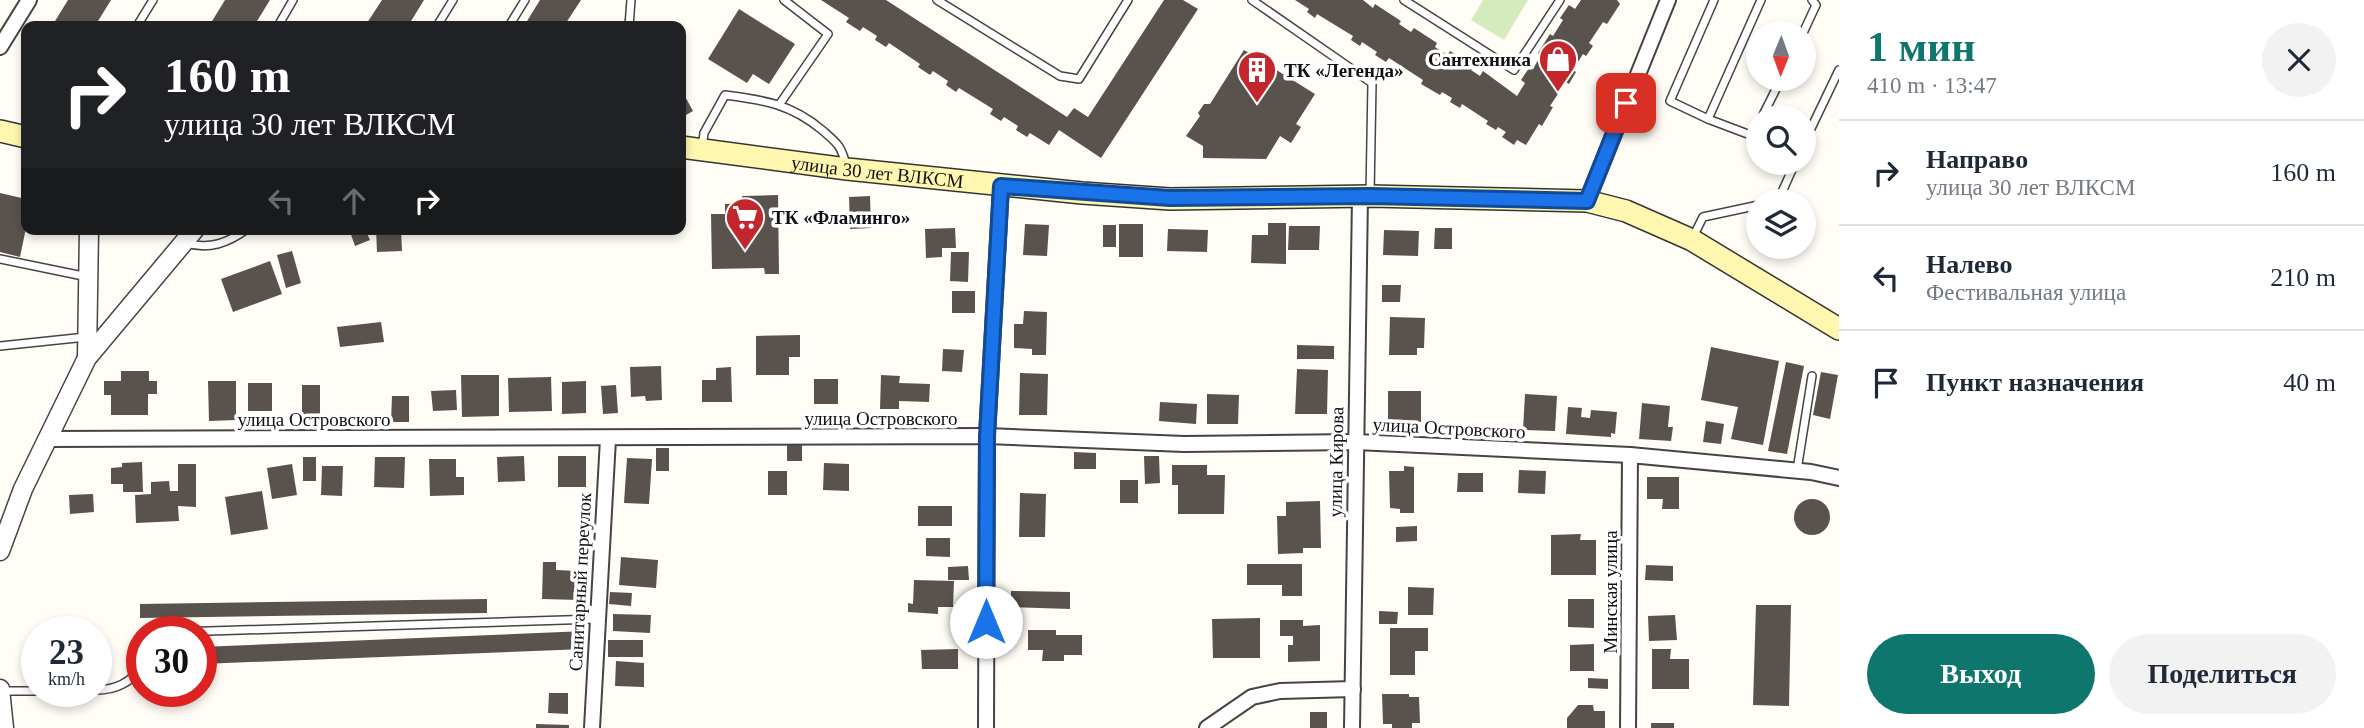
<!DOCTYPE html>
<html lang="ru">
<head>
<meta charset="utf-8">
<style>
  body { margin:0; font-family:Georgia,serif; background:#f2f2f3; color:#1f2937; height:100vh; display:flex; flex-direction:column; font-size:26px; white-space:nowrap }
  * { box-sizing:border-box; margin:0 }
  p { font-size:23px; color:#747a83 }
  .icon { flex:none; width:38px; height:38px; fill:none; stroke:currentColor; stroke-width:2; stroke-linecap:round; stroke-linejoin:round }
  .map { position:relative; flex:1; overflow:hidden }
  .details { display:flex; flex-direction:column; background:#fff; width:525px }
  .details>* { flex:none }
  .top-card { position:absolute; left:21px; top:21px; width:665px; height:214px; border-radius:14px; box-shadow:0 4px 10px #0003; background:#202124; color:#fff; overflow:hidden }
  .needle { width:46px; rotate:181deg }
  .buttons { position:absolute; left:1746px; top:21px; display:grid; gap:14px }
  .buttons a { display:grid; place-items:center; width:70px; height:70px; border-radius:50%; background:#fff; box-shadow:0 4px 10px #0003; font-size:35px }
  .speed { position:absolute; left:21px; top:616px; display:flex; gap:14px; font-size:35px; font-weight:700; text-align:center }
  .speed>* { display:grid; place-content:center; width:91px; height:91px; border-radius:50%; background:#fff; box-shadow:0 4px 10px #0003; line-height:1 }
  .speed small { font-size:18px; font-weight:400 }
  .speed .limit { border:10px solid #d22; background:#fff; color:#111 }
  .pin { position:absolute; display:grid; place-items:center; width:60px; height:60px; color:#fff; margin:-30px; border-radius:14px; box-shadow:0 4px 10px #0006 }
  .me { position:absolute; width:77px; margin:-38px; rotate:0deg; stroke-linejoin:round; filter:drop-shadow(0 0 5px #0008) }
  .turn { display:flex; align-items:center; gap:24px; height:147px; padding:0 28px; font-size:32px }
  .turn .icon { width:91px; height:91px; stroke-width:2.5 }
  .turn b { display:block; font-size:49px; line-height:60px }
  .lanes { display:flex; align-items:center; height:66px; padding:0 28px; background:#0003; justify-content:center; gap:35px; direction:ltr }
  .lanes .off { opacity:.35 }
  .round { display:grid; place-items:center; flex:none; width:74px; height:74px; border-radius:37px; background:#f2f2f3 }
  .overview { display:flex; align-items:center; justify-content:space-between; height:119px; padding:0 28px }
  h1 { font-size:42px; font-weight:600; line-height:52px; color:#0f766e }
  .action { display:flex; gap:14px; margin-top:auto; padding:14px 28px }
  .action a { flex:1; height:80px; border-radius:42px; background:#0f766e; color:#fff; font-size:28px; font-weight:600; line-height:80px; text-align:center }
  .action a+a { background:#f2f2f3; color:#1f2937 }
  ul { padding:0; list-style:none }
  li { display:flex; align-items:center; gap:21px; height:105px; padding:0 28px; border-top:2px solid #e0e1e3 }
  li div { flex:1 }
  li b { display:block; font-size:26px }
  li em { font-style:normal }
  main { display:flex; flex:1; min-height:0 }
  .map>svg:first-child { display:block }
  .grass { fill:#d5ebbd }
  .building { fill:#5a524d }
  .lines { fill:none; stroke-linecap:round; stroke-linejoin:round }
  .service-casing { stroke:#444; stroke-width:10 }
  .minor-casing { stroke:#444; stroke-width:18 }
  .tertiary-casing { stroke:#444; stroke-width:21 }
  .secondary-casing { stroke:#333; stroke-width:24 }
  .service { stroke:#fff; stroke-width:7 }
  .minor { stroke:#fff; stroke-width:14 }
  .tertiary { stroke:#fff; stroke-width:18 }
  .secondary { stroke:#fff6b0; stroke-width:21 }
  .route-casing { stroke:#114b97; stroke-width:18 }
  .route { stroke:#1a73e8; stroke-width:12 }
  .labels { text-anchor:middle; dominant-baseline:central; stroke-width:7; stroke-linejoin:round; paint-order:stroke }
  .poi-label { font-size:19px; font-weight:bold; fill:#111; stroke:#fff; text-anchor:start }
  .street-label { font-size:19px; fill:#111; stroke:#fff }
</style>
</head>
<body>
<main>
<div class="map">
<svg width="1839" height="728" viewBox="0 0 1839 728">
  <rect width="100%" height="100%" fill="#fffdf5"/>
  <polygon class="grass" points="1483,0 1528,0 1504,40 1471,20"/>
  <g class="building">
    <polygon points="68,0 111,0 95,26 52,26"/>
    <polygon points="225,0 270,0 254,26 209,26"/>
    <polygon points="382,0 424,0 408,26 365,26"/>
    <polygon points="540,0 581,0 564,26 524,26"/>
    <polygon points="821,0 886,0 1067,117 1074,108 1088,117 1164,0 1183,0 1198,9 1101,158 1059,130 1049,145 1030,133 1027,137 1016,130 1018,126 1004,117 1001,121 990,114 993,109 959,88 956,92 946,85 948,81 933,71 930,75 918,67 920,64 889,43 886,47 875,40 877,36 863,27 860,31 846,22 849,18"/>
    <polygon points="1295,0 1363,0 1373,8 1375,4 1401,21 1399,24 1411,32 1414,28 1437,43 1435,47 1441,51 1448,55 1450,51 1474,66 1471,70 1480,76 1483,71 1517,96 1525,83 1521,80 1531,65 1534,67 1537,62 1541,55 1538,53 1550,34 1553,36 1563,20 1560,18 1569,5 1575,9 1581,0 1617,0 1620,4 1607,24 1603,22 1589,43 1593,46 1586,56 1583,54 1573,70 1576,72 1569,84 1566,82 1550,106 1553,107 1542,126 1539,124 1526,145 1517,140 1514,145 1502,137 1506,132 1498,127 1496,130 1486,124 1488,121 1462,104 1460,108 1450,102 1452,98 1442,92 1440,95 1421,84 1423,80 1389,58 1386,62 1375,55 1377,52 1362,42 1360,46 1351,40 1353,36 1317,14 1315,18 1307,12 1309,9"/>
    <polygon points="739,9 795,44 769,84 753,74 747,83 708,59"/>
    <polygon points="1244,50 1315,94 1296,124 1301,127 1291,143 1280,136 1266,159 1203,158 1203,146 1186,136 1200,116 1198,113 1204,104 1210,104"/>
    <polygon points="681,89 693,111 681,118"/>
    <polygon points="0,193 26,199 26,228 20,257 0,252"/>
    <polygon points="778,195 779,274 765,274 764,268 712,269 711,214 725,214 725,204 743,203 742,196"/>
    <polygon points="870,196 871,228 850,229 849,197"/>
    <polygon points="1268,223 1286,223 1286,264 1251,263 1252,235 1268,235"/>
    <polygon points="1025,224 1049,225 1047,256 1023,255"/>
    <rect x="1119" y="224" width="24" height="33"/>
    <rect x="1103" y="225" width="13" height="22"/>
    <polygon points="1289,226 1320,226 1319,250 1288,250"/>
    <polygon points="955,228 956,248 942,248 942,257 926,258 925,229"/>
    <polygon points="1435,228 1452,228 1452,249 1434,249"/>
    <polygon points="349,229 365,229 370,240 355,246"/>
    <polygon points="376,229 401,229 402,251 377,252"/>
    <polygon points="1168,229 1208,230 1207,252 1167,251"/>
    <polygon points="1384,230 1419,231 1418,256 1383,255"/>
    <polygon points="292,251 301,283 286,288 277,255"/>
    <polygon points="951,252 969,252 968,282 950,281"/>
    <polygon points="270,261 282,294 233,312 221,279"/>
    <polygon points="1382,285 1401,285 1400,302 1382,302"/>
    <rect x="952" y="291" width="23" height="22"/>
    <polygon points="1024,311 1047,312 1046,355 1032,355 1032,349 1014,348 1014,324 1023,324"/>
    <polygon points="1390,317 1425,318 1424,348 1417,348 1417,355 1389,355"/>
    <polygon points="381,322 384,342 340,347 337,327"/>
    <polygon points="800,335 800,357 789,357 789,375 756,375 756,336"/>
    <polygon points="1297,345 1334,346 1334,359 1297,359"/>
    <polygon points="1711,347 1779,361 1763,445 1731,439 1738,407 1701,400"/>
    <polygon points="943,349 964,350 962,372 942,371"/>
    <polygon points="1786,362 1804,366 1787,454 1768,451"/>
    <polygon points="661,366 662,400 646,401 645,396 631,397 630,367"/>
    <polygon points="731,367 732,402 702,402 702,380 716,380 716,368"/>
    <polygon points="1297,369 1328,370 1327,414 1295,414"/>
    <polygon points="121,371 149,371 149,381 157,381 157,394 148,394 148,415 111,415 111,395 104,395 104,381 121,381"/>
    <polygon points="1821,372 1838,375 1830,419 1813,415"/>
    <polygon points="1020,373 1048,374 1047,415 1019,415"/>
    <polygon points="461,375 499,375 499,416 462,417"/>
    <polygon points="881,375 900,376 899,383 930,384 929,402 899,401 899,409 880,409"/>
    <polygon points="551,377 552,411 509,412 508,378"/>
    <rect x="814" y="379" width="24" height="25"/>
    <polygon points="208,381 236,381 236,420 209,421"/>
    <polygon points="586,381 586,413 562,414 562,382"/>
    <rect x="248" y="383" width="24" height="28"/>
    <rect x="302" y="385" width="18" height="31"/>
    <polygon points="616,385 618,413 603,414 601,386"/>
    <polygon points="456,390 457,410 433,411 431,391"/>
    <rect x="1388" y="391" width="33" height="31"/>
    <polygon points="1207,394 1239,395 1238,424 1207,424"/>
    <polygon points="1525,394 1557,396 1555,431 1523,430"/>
    <polygon points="392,396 409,396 409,422 391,422"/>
    <polygon points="1160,402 1197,404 1196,424 1159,421"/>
    <polygon points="1642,403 1670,406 1668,427 1673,427 1671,441 1639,439"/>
    <polygon points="1568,407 1582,408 1581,417 1590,418 1591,410 1617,412 1615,434 1611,433 1611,437 1566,434"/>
    <polygon points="1706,421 1724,424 1721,444 1703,442"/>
    <rect x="787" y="440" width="15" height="21"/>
    <rect x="656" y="448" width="13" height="23"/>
    <polygon points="1074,452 1096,453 1096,469 1074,469"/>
    <polygon points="524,456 525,481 498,482 497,457"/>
    <rect x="558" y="456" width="28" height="31"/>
    <polygon points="1144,456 1159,456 1160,483 1145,484"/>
    <rect x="303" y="457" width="13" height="24"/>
    <polygon points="375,457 405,457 404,488 374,487"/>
    <polygon points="627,458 652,459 649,504 624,503"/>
    <polygon points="429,459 456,459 456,477 464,477 464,495 430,496"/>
    <polygon points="142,462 143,492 123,492 123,484 111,484 111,468 122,467 122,463"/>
    <polygon points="824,463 849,464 849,491 823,490"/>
    <polygon points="178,464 196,464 196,507 178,506 179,521 136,523 135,495 151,494 151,482 169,481 170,491 178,491"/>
    <polygon points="292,464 297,495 272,499 267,468"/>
    <polygon points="1172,465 1207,465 1207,475 1225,475 1224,514 1178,514 1178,485 1172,485"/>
    <polygon points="322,466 343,466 342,496 321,495"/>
    <polygon points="1404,466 1414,467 1414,513 1400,513 1400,509 1390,508 1389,471 1404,471"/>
    <polygon points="1519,470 1546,471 1545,494 1518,493"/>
    <rect x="768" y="471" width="19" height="24"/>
    <polygon points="1458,473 1483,473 1483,492 1457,492"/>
    <polygon points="1647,477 1679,477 1679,509 1662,509 1663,499 1647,499"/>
    <rect x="1120" y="480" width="18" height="23"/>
    <polygon points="262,491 268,529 231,535 225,497"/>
    <polygon points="1020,493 1046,494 1045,537 1019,537"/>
    <polygon points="93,494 94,512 70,514 69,495"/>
    <circle cx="1812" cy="517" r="18"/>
    <polygon points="1320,501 1321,548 1303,548 1303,553 1278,554 1277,516 1286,516 1286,502"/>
    <rect x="918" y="506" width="34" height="20"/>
    <polygon points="1417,526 1417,541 1396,542 1396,527"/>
    <polygon points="1581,534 1580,540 1596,540 1596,575 1551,575 1551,535"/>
    <polygon points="926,538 950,538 950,557 926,556"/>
    <polygon points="621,557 658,560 656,588 619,585"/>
    <polygon points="543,562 556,562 556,570 579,571 579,600 542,599"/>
    <polygon points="1247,564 1302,564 1302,596 1282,596 1282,585 1247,585"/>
    <polygon points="1646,565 1673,566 1673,581 1645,580"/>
    <polygon points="968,566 969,580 948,580 948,567"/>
    <polygon points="914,580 954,581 953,607 938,607 938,614 908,612 908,603 913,604"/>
    <polygon points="1408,587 1434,588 1433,615 1408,615"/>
    <polygon points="1011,591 1070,592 1070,609 1011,607"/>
    <polygon points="610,592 632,593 631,606 609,604"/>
    <polygon points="487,599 487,613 140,618 140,604"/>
    <polygon points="1568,599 1594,599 1594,628 1568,627"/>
    <polygon points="1756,605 1791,605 1789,706 1753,705"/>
    <polygon points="1379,611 1398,612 1397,624 1379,624"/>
    <polygon points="613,614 651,615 650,633 613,631"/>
    <polygon points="1675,615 1677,640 1649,641 1648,616"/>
    <polygon points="1260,618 1260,658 1213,658 1212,619"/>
    <polygon points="1280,620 1303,620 1303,626 1320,625 1320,661 1288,662 1288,645 1293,645 1293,636 1280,636"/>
    <polygon points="1390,628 1428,628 1428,651 1415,651 1415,675 1390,675"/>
    <polygon points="1028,630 1056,630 1056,635 1082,635 1082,655 1064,655 1064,661 1042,661 1043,650 1028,650"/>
    <polygon points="586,631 585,649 201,664 201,647"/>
    <rect x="608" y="640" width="35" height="17"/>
    <polygon points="1594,644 1594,671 1570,671 1570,645"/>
    <polygon points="958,649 958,669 922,669 921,650"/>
    <polygon points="1652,649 1671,649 1670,659 1689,659 1689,689 1652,689"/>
    <polygon points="616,661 644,663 644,687 615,686"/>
    <polygon points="1588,678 1608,679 1608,689 1588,688"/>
    <polygon points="549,693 568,693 568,714 548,713"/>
    <polygon points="1382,694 1409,694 1409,697 1419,697 1420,723 1412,723 1412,728 1392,728 1392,724 1383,724"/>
    <polygon points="1578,705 1593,705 1594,711 1605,711 1605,728 1567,728 1567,718"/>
    <rect x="1310" y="712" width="17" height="16"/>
    <rect x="1651" y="723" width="23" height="5"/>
    <polygon points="536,724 569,725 569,728 536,728"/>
  </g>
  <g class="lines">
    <g class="service-casing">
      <g id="service">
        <polyline points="937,0 1060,76 1079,79 1128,0"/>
        <polyline points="1252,0 1372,83 1370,195"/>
        <polyline points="1404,0 1514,70 1560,0"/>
        <polyline points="1714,0 1670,101 1708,119 1761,0"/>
        <polyline points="137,26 153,0"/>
        <polyline points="278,26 293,0"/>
        <polyline points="437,26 453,0"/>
        <polyline points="509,26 525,0"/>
        <polyline points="629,26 631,0"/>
        <polyline points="1803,33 1816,5 1812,0"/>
        <polyline points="779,105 828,34 784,0"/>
        <polyline points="1762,117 1781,79"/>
        <polyline points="1708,119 1753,136"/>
        <polyline points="1759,124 1753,136 1759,139"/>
        <polyline points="1804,143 1839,70"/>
        <path d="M702 148 704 133 725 95C764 100 791 104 822 130 837 143 841 145 846 165"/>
        <polyline points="1776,201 1778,201 1795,163"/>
        <polyline points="1692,239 1703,217 1759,205"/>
        <path d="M186 243C209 250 228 243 247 229"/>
        <polyline points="0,259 88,277"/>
        <polyline points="0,346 86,337"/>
        <polyline points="1797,470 1812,376"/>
        <polyline points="178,632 597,619"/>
        <path d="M96 690C116 690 131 683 142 666"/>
        <polyline points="2,691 37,691"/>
      </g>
    </g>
    <g class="minor-casing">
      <g id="minor">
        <polyline points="0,47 29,0"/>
        <polyline points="1587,201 1668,0"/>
        <polyline points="48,439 987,436 1184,444 1356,442 1630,455 1811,472 1839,478"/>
        <polyline points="592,728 608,439"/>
        <polyline points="986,728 987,436 1001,186"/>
        <polyline points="1207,728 1252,697 1280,691 1353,689"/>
        <polyline points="1352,728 1360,196"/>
        <polyline points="1628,728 1630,455"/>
      </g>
    </g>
    <g class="tertiary-casing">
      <g id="tertiary">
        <polyline points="87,358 89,229"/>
        <polyline points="0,551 23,489 87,358 195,229"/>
        <polyline points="0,689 4,728"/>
      </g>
    </g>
    <g class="secondary-casing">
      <g id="secondary">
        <polyline points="0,131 26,137"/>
        <path id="s1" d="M681 147 847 169 1082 193 1170 199 1370 196 1587 201 1626 211 1692 240 1839 329"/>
      </g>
    </g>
    <use href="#service" class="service"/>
    <use href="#minor" class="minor"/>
    <use href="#tertiary" class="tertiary"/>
    <use href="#secondary" class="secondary"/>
  </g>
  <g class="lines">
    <g class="route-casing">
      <polyline id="route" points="986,622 987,436 1001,186 1170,198 1370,196 1587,201 1626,103"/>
    </g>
    <use href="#route" class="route"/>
  </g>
  <defs>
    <g id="shop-pin" transform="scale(2.0125)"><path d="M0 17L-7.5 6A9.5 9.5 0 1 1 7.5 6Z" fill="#c4262e" stroke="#fff"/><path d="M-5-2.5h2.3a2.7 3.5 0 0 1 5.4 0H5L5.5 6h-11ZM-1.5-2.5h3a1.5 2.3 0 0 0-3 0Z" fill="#fff"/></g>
    <g id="building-pin" transform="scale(2.0125)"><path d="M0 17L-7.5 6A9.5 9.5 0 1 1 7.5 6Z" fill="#c4262e" stroke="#fff"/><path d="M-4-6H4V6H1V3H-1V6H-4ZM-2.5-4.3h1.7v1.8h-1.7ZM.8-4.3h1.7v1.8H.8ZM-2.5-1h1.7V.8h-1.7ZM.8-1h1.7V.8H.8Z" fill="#fff"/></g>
    <g id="supermarket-pin" transform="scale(2.0125)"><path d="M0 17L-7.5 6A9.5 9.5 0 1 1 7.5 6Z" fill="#c4262e" stroke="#fff"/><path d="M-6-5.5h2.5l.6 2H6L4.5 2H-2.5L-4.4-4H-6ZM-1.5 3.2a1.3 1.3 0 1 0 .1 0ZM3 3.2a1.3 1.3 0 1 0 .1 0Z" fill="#fff"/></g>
  </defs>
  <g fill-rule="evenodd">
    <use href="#shop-pin" x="1558" y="59"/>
    <use href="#building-pin" x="1257" y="70"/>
    <use href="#supermarket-pin" x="745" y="217"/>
  </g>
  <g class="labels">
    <g class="poi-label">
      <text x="1531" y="59" text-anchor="end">Сантехника</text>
      <text x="1284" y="70">ТК «Легенда»</text>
      <text x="772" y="217">ТК «Фламинго»</text>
    </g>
    <g class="street-label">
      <text stroke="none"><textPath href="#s1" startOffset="198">улица 30 лет ВЛКСМ</textPath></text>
      <text x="881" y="418">улица Островского</text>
      <text x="314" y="419">улица Островского</text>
      <text transform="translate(1449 428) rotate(3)">улица Островского</text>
      <text transform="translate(1336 462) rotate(-89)">улица Кирова</text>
      <text transform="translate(580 582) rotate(-87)">Санитарный переулок</text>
      <text transform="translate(1610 592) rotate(-90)">Минская улица</text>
    </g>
  </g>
</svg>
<div class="buttons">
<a><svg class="needle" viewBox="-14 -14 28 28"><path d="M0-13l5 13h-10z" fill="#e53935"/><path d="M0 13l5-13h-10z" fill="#747a83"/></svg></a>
<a><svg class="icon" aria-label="search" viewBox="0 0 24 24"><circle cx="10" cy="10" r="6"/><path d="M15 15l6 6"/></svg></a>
<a><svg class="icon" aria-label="layers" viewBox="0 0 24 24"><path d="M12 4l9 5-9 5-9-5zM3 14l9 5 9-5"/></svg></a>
</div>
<div class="speed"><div>23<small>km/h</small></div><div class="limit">30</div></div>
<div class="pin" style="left:1626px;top:103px;background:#d93025"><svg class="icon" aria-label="arrive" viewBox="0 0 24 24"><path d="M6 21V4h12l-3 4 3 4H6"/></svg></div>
<svg class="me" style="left:986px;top:622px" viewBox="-20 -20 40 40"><circle r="19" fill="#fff"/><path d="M0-13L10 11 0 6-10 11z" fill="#1a73e8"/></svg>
<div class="top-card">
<div class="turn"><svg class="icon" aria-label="right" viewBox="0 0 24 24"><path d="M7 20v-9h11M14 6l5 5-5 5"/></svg><div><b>160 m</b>улица 30 лет ВЛКСМ</div></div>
<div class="lanes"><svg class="icon off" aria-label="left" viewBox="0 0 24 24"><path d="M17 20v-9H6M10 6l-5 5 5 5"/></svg><svg class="icon off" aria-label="ahead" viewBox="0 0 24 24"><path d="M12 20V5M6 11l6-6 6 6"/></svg><svg class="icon" aria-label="right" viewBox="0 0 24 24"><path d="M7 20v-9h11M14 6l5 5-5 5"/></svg></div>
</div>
</div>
<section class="details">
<div class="overview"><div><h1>1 мин</h1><p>410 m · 13:47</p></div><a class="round"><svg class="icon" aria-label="close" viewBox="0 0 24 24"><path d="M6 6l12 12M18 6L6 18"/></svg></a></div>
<ul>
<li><svg class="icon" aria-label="right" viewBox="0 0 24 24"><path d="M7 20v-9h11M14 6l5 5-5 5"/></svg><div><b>Направо</b><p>улица 30 лет ВЛКСМ</p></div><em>160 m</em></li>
<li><svg class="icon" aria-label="left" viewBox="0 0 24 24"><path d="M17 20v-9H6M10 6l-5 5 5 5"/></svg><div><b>Налево</b><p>Фестивальная улица</p></div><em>210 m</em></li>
<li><svg class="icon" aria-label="arrive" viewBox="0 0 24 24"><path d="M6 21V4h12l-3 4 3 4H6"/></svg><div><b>Пункт назначения</b></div><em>40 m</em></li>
</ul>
<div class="action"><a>Выход</a><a>Поделиться</a></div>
</section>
</main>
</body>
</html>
